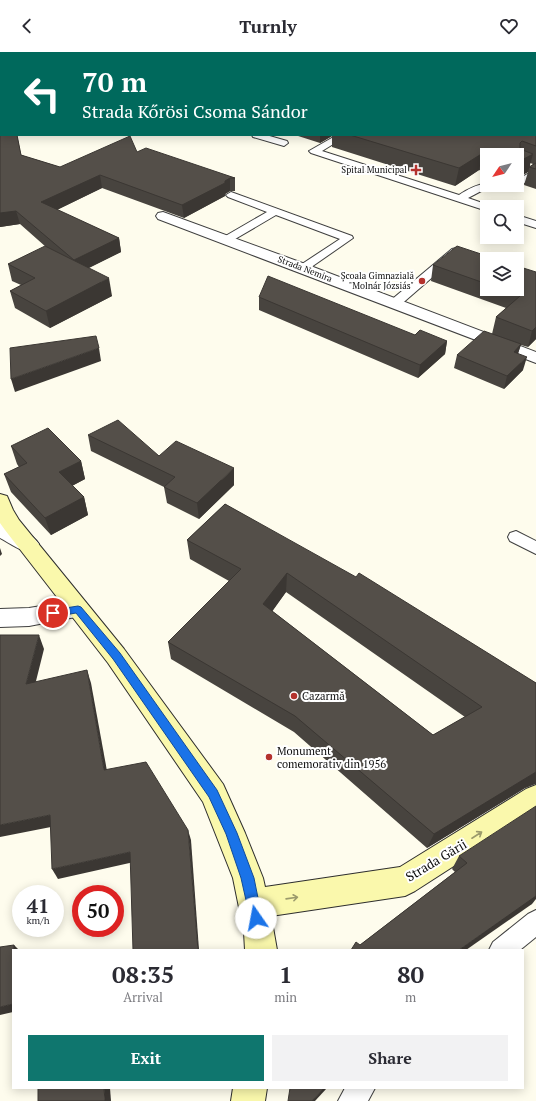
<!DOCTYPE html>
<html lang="en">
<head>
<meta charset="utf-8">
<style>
  body { margin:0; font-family:"PT Serif",serif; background:#f2f2f3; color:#2b2b33; height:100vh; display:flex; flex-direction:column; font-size:15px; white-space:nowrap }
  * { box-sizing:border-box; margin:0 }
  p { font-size:13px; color:#7c7c81 }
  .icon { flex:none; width:22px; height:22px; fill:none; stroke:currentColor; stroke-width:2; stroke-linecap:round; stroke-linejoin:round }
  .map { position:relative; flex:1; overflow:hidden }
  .sheet { position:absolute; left:12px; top:897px; width:512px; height:140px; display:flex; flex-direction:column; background:#fff; border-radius:0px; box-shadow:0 2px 10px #0003 }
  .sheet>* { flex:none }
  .hud { position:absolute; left:0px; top:0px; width:536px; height:84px; box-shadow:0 2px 10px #0003; background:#00695c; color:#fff; overflow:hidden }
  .needle { width:26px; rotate:235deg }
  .controls { position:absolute; left:480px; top:96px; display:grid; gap:8px }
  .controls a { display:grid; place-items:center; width:44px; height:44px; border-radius:0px; background:#fff; box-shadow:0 2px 10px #0003; font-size:20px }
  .speed { position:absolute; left:12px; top:833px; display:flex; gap:8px; font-size:20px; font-weight:700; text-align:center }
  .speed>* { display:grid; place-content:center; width:52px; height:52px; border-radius:50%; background:#fff; box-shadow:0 2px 10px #0003; line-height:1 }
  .speed small { font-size:10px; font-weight:400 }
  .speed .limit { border:6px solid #d22; background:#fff; color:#111 }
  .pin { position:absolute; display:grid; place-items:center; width:34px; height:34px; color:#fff; margin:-17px; border:2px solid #fff; border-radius:50%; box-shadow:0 1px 4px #0007 }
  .me { position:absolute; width:44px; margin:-22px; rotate:348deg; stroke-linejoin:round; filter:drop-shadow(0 0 3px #0008) }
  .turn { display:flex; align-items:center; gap:14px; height:84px; padding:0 16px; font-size:18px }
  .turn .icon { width:52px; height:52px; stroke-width:2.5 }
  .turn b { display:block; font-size:28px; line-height:34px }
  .eta { display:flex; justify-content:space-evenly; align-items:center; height:68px; text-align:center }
  .eta b { font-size:24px; font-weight:700; line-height:28px }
  .cta { display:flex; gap:8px; margin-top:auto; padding:8px 16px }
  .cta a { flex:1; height:46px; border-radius:0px; background:#0f766e; color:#fff; font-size:16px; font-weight:700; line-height:46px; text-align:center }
  .cta a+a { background:#f2f2f3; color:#2b2b33 }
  header { display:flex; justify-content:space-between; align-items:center; height:52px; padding:0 16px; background:#fff; font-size:18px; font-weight:700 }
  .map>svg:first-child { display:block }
  .green { fill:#cce6b9 }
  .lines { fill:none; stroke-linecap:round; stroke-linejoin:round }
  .service-casing { stroke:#3f3f3f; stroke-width:2 }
  .minor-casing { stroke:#3f3f3f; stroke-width:2 }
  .secondary-casing { stroke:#2e2e2e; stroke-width:2 }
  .trunk-casing { stroke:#1d1d1d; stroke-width:2 }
  .service { fill:#fff; fill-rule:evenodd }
  .minor { fill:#fff; fill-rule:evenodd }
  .secondary { fill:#faf8ac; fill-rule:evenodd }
  .trunk { fill:#eec264; fill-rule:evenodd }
  .wall { fill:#48443f; fill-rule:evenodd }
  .shaded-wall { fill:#3b3733 }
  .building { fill:#544f49; stroke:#3b3733; fill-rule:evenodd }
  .oneway { stroke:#9b9a6c }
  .route { fill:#1a73e8; stroke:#114b97 }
  .poi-dot { fill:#b4322d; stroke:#fff; stroke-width:1.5 }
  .labels { text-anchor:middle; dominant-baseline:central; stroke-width:4; stroke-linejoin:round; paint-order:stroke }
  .far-poi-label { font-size:9px; fill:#0c0c0c; stroke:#fff; text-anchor:end }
  .far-street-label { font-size:9px; fill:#0c0c0c; stroke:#fff }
  .poi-label { font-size:11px; fill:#0c0c0c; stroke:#fff; text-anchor:start }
  .near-street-label { font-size:13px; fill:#0c0c0c; stroke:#fff }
</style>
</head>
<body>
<header><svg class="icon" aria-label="back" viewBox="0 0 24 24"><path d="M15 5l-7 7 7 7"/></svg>Turnly<svg class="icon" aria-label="heart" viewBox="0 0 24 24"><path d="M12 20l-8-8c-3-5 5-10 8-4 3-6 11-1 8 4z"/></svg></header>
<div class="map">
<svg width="536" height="1049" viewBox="0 0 536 1049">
  <rect width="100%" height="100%" fill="#fefced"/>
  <polygon class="green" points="219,0 536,0 536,32 535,1"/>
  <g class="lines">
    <g class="service-casing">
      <g id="service">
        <polygon points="252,83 266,83 287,89 288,91 284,94 253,85"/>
        <path d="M337 83H348L322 99 459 143C468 137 476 133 487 131V133H517V128L536 117V124L520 134 485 137 468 146 491 154V155H487V159L311 101 309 99Z"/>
        <polygon points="231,140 352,184 353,186 307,218 299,218 297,216 299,214 340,187 276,163 230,190 222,190 221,188 222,186 267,160 228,145 226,143"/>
        <polygon points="517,163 536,169 536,176 517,170"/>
        <polygon points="456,196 489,207 487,207 487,213 458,203 398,255 390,255 388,252 390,249 452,197"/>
        <polygon points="516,479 536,489 536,502 510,489 508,485 510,481"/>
        <polygon points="536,858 536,885 520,898 489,898 493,890 528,862"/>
        <polygon points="345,1036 375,1036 368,1049 338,1049"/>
      </g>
    </g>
    <g class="minor-casing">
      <g id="minor">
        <polygon points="163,160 308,213 536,300 536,311 158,167 156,164 158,161"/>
        <path d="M0 468C12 472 32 481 39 492L35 498C22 502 12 492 0 486Z"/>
        <polygon points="78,548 86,551 89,557 86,563 29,574 0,575 0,557 29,556"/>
      </g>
    </g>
    <g class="secondary-casing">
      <g id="secondary">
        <polygon points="0,442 7,444 13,458 19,468 124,597 223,732 245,781 263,826 265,835 400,815 526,737 536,733 536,761 415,839 405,844 271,864 277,898 245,898 244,880 233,826 203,750 108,611 5,478 0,471"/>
        <polygon points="233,1036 267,1036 265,1049 231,1049"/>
      </g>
    </g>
    <g class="trunk-casing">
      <rect id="trunk" x="535" y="21" width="1" height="6"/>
    </g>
    <use href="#service" class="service"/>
    <use href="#minor" class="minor"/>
    <use href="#secondary" class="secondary"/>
    <use href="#trunk" class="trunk"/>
  </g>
  <g class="wall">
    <polygon points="0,0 1,1 21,103 60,115 137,100 235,126 235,139 230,139 225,142 225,144 184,166 102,136 57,158 119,186 121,200 88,216 112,244 50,276 15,256 10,239 21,233 12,229 8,212 46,195 20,172 0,175"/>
    <path d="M536 66V137L524 133 528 120 517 126V103H487V121L479 118 455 134 332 95V84L320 91 295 83H535ZM530 111 533 112 530 115Z"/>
    <polygon points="487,207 487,237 517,237 536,220 536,287 528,295 521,293 518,301 523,318 504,337 454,316 457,303 492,282 496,265 506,256 431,229 433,213"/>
    <polygon points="259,245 415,283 447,289 445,302 418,326 259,258"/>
    <polygon points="88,383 159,404 234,433 199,467 167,451 164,435 91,399"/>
    <polygon points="11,394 81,409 85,427 72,434 84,445 88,463 51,483 11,440 4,422 19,415 17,412"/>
    <path d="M225 452 536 631V732H535L525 736 427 796 294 680 171 607 168 590 229 529 190 507 187 488ZM286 540 465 665 433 683 272 559Z"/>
    <polygon points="459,804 532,852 360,893 455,820 452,817"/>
  </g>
  <g class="shaded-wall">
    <polygon points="320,83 333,83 332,84 320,91"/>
    <polygon points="483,101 479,118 455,134 459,116"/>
    <polygon points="533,102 528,120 517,126 520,109"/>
    <polygon points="100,123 102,136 44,164 41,150"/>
    <polygon points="230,126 230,139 225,142 225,144 184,166 182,153"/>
    <polygon points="16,159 20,172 0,175 0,161"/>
    <polygon points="119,186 121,200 77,222 74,208"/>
    <polygon points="109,226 112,244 50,276 46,259"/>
    <polygon points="536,275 536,287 528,295 532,279"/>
    <polygon points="447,289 445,302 418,326 420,313"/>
    <polygon points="521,292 517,305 514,300"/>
    <polygon points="99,296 101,309 15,340 11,327"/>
    <polygon points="527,305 523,318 504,337 507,324"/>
    <polygon points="81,409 85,427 64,438 59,420"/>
    <polygon points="234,416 234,433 199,467 197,451"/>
    <polygon points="84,445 88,463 51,483 45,466"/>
    <polygon points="0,496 2,502 0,504"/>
    <polygon points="287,521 286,540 264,571 263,552"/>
    <polygon points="39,583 44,597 32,645 26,632"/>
    <polygon points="87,618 91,631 109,730 104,718"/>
    <polygon points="536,720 536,731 535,732 525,736 427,796 434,782"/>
    <polygon points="50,763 56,774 0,785 0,773"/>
    <polygon points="188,778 191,788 199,898 198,898"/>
    <polygon points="130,800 134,810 58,827 52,817"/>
    <polygon points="536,843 536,847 532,852 466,898 459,898"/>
    <polygon points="14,893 19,898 14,898"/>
    <polygon points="13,952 13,960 0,963 0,955"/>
    <polygon points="104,1036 110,1036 111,1049 105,1049"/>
    <polygon points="324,1036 327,1036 315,1049 312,1049"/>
  </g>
  <g class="building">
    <polygon points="0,0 26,0 26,1 1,1 1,83 17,83 21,103 60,115 130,84 137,100 146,96 235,126 230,126 225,129 225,131 182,153 100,123 41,150 119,186 74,208 16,159 0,161"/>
    <polygon points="235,0 316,0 315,1 235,1"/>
    <polygon points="535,66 536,66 536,94 522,89 520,91 520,97 533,102 520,109 520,112 517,111 517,103 490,103 483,101 459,116 350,83 535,83"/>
    <polygon points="536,111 536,117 529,115"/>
    <polygon points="45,194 109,226 46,259 10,239 35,226 8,212"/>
    <polygon points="457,194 496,207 487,207 487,232 433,213"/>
    <polygon points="517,214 536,220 536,275 532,279 496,265 520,244 500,237 517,237"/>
    <polygon points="268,224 415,283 420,278 447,289 420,313 259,245"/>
    <polygon points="484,279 521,292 514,300 527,305 507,324 457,303"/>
    <polygon points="96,284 99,296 11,327 10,296"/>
    <polygon points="118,368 159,404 176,389 234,416 197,451 164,435 175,425 88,383"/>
    <polygon points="48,376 81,409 59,420 84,445 45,466 4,422 27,411 11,394"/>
    <path d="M225 452 356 525 359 521 536 631V720L434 782 295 664 168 590 241 517 187 488ZM287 521 482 655 433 683 263 552Z"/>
    <polygon points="0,583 39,583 26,632 87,618 104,718 146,710 188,778 198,898 133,898 130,800 52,817 50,763 0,773"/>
    <polygon points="536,754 536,844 459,898 351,898 356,890 360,893 467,811 459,804"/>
    <polygon points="14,893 14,898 13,898 13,952 0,955 0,895"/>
    <polygon points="38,1036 104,1036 105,1049 38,1049"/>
    <polygon points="290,1036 324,1036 312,1049 288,1049"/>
  </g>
  <defs><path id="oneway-shaft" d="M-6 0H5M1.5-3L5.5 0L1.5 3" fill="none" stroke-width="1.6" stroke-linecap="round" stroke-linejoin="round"/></defs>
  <g class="oneway">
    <use href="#oneway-shaft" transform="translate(477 783) rotate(-33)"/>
    <use href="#oneway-shaft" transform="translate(292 846) rotate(-8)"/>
  </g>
  <polygon class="route" points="78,554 81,555 120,601 217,738 237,781 254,826 262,866 261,870 256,872 252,870 250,866 241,826 226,782 209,745 113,607 76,561 53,565 50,564 48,561 50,559 53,558"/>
  <g class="poi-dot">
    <path d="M414 112h4v4h4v4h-4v4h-4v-4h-4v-4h4z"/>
    <circle cx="422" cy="229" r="4"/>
    <circle cx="294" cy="644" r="4"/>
    <circle cx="269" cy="705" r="4"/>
  </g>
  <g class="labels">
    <g class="far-poi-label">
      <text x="407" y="118">Spital Municipal</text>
      <text x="414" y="224">Școala Gimnazială<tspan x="414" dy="10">"Molnár Józsiás"</tspan></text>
    </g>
    <g class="far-street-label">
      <text transform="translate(305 217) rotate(21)">Strada Nemira</text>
    </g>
    <g class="poi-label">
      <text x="302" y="644">Cazarmă</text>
      <text x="277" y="699">Monument<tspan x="277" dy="13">comemorativ din 1956</tspan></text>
    </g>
    <g class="near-street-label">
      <text transform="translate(436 808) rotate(-31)">Strada Gării</text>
    </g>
  </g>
</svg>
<div class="controls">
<a><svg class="needle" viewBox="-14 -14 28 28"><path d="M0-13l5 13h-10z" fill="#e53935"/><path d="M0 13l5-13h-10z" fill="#7c7c81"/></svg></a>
<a><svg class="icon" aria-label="search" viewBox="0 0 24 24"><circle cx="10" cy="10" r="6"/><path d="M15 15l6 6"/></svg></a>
<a><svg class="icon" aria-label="layers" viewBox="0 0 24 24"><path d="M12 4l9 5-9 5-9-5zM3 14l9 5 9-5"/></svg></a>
</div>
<div class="speed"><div>41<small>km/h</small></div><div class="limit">50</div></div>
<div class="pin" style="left:53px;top:561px;background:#d93025"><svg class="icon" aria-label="arrive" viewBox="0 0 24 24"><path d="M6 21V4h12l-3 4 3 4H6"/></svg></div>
<svg class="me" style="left:256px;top:866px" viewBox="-20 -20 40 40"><circle r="19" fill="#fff"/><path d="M0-13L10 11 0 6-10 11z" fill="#1a73e8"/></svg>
<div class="hud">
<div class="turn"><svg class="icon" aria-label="left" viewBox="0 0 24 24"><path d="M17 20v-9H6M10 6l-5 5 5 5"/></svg><div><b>70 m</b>Strada Kőrösi Csoma Sándor</div></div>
</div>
<section class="sheet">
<div class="eta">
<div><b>08:35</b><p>Arrival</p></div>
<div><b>1</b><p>min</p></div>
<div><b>80</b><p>m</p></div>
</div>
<div class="cta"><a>Exit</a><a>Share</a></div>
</section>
</div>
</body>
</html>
